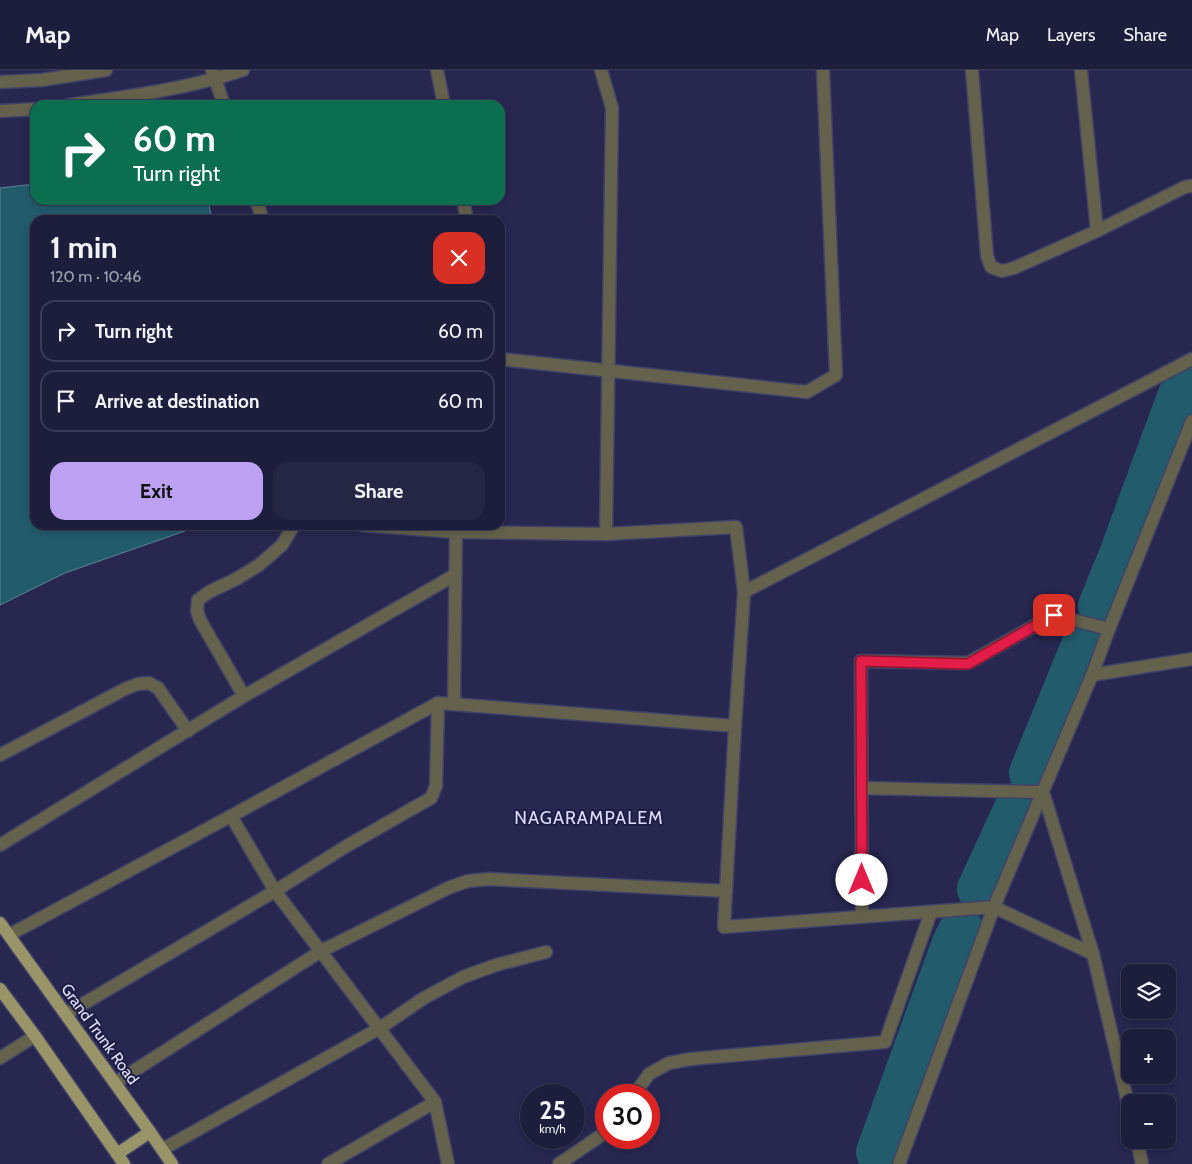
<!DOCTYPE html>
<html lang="en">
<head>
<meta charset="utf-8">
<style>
  body { margin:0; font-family:Cabin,sans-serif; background:#252643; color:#f1f3f6; height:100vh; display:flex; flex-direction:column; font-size:19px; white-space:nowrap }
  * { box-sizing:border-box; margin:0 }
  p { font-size:16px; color:#a0a2af }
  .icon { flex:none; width:28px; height:28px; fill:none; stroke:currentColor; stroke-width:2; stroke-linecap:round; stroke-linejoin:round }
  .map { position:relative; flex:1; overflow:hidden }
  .details { position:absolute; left:30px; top:145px; width:475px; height:315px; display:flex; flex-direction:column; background:#1d1d3c; border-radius:15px; box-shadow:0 2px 8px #0003,0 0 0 1px #3b3b56 }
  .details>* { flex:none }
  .banner { position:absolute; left:30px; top:30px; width:475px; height:105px; border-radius:15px; box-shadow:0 2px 8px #0003,0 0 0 1px #3b3b56; background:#0b6e4f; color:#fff; overflow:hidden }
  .tools { position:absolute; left:1121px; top:894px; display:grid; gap:10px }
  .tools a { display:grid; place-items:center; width:55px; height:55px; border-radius:10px; background:#1d1d3c; box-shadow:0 2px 8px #0003,0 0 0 1px #3b3b56; font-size:25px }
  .speed { position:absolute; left:520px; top:1014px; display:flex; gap:10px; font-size:25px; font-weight:700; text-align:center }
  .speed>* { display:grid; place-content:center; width:65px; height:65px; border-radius:50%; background:#1d1d3c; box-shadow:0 2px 8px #0003,0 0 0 1px #3b3b56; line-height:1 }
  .speed small { font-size:12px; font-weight:400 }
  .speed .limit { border:8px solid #d22; background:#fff; color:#111 }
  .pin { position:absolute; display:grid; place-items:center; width:42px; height:42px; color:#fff; margin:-21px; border-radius:10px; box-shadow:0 2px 8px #0006 }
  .me { position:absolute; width:55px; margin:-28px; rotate:0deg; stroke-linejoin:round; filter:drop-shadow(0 0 4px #0008) }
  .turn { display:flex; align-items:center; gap:18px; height:105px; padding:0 20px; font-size:22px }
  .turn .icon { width:65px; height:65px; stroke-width:2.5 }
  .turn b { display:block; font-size:35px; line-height:42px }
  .round { display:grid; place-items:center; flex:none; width:52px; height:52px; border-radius:15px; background:#252643 }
  .head { display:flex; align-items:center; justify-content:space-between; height:85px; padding:0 20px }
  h1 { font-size:30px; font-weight:700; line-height:38px }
  .button { display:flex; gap:10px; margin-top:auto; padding:10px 20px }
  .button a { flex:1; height:58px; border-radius:15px; background:#bca0f2; color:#111; font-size:20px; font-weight:700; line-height:58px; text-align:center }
  .button a+a { background:#252643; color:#f1f3f6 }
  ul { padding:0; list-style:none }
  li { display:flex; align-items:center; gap:15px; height:62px; margin:0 10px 8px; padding:0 10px; border:2px solid #3b3b56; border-radius:15px }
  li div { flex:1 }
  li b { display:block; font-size:19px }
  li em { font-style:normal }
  header { display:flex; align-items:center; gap:30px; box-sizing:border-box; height:70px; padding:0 25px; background:#1d1d3c; border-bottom:1px solid #3b3b56 }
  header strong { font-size:24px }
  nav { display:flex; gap:28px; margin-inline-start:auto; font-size:18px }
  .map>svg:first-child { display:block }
  .water { fill:#225b6c; stroke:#5c8497 }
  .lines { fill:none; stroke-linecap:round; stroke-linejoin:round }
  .river { stroke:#225b6c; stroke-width:44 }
  .minor-casing { stroke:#414268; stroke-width:15 }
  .major-casing { stroke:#414268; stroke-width:15 }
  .minor { stroke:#64614c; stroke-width:12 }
  .major { stroke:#9a9568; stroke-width:12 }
  .route-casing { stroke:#92132f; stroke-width:12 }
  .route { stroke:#e11d48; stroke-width:9 }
  .labels { text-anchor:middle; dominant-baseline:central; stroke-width:4; stroke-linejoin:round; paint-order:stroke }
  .street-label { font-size:16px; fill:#e3e5fb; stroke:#1e1d44 }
  .neighbourhood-label { font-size:18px; letter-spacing:1px; fill:#daddfd; stroke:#1e1d44 }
</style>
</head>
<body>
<header>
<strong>Map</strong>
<nav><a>Map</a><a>Layers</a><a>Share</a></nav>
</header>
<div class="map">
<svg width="1192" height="1094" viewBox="0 0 1192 1094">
  <rect width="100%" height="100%" fill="#272750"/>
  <polygon class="water" points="35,114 35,130 208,130 212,150 35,150 35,455 202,455 65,503 0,535 0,118"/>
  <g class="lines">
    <g class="river">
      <polyline points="1100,536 1120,487 1179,327 1192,315"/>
      <polyline points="1031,703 1084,573"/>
      <polyline points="979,819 1018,734"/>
      <polyline points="878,1082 954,873 961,859"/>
    </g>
    <g class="minor-casing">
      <g id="minor">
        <polyline points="212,0 224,35"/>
        <polyline points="437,0 444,35"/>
        <polyline points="601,0 612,38 606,464"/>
        <polyline points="972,0 987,186 991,197 1002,201 1014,198 1097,161 1185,117 1192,116"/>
        <polyline points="1081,0 1097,161"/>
        <polyline points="0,12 42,10 106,0"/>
        <path d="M68 35C127 27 187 19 243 0"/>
        <polyline points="0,41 35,39"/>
        <polyline points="256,130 263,150"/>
        <polyline points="463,130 467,150"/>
        <polyline points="500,289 807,322 836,305 823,0"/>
        <polyline points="362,455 455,462 606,464 736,457 744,522 735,656 724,857 994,837 1093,884"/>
        <polyline points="744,522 1192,289"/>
        <polyline points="1092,605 1192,589"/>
        <polyline points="244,626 200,550 197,541 198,530 209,522 238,508 259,495 282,475 294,455"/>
        <polyline points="454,634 456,455"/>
        <polyline points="0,685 125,619 138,614 149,613 158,618 188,661"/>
        <polyline points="862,718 1043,722 1093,884 1130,1042"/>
        <polyline points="231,746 275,821 435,1032 448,1094"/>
        <polyline points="0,775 244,626 455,505"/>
        <polyline points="862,847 861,591 968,593 1054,545 1109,559"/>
        <polyline points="9,865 231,746 438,633 735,656"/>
        <polyline points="66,944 275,821 345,777 431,728 436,716 438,633"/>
        <polyline points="0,988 35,966"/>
        <polyline points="115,1013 321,881 448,818 468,811 489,809 726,821"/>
        <polyline points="634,1025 649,1004 669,993 691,989 885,972 931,842"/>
        <polyline points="1137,1070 1142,1094"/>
        <polyline points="163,1079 380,958 424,928 463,907 496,895 546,882"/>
        <polyline points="328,1094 435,1032"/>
        <polyline points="559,1094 606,1062"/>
        <polyline points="899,1094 994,837 1092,605 1109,559 1192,351"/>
      </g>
    </g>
    <g class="major-casing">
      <g id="major">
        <polyline points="0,853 150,1062 172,1094"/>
        <polyline points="0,919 35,966 124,1094"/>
        <polyline points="117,1084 150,1062"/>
      </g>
    </g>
    <use href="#minor" class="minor"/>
    <use href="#major" class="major"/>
  </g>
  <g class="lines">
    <g class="route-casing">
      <polyline id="route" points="862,810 861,591 968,594 1054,545"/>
    </g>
    <use href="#route" class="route"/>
  </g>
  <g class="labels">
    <g class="street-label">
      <text transform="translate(100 964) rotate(54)">Grand Trunk Road</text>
    </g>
    <g class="neighbourhood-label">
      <text x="589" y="748">NAGARAMPALEM</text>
    </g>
  </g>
</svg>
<div class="tools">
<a><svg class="icon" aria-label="layers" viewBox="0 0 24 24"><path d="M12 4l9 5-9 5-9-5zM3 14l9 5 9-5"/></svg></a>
<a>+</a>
<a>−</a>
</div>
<div class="speed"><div>25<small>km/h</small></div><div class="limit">30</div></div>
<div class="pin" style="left:1054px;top:545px;background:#d93025"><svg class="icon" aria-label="arrive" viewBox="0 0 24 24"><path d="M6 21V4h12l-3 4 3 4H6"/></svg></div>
<svg class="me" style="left:862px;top:810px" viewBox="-20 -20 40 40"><circle r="19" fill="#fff"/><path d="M0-13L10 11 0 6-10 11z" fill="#e11d48"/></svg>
<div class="banner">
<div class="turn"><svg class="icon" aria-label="right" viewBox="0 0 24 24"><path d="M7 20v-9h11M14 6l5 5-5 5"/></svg><div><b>60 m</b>Turn right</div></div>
</div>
<section class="details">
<div class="head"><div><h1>1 min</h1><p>120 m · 10:46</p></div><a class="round" style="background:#d93025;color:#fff"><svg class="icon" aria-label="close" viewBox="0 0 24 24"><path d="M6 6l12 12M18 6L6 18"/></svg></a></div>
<ul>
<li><svg class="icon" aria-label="right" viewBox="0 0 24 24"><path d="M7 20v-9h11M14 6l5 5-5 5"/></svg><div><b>Turn right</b></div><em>60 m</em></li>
<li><svg class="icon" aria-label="arrive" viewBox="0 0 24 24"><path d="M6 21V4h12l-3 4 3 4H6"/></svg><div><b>Arrive at destination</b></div><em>60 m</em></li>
</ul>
<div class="button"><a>Exit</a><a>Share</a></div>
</section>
</div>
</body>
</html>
